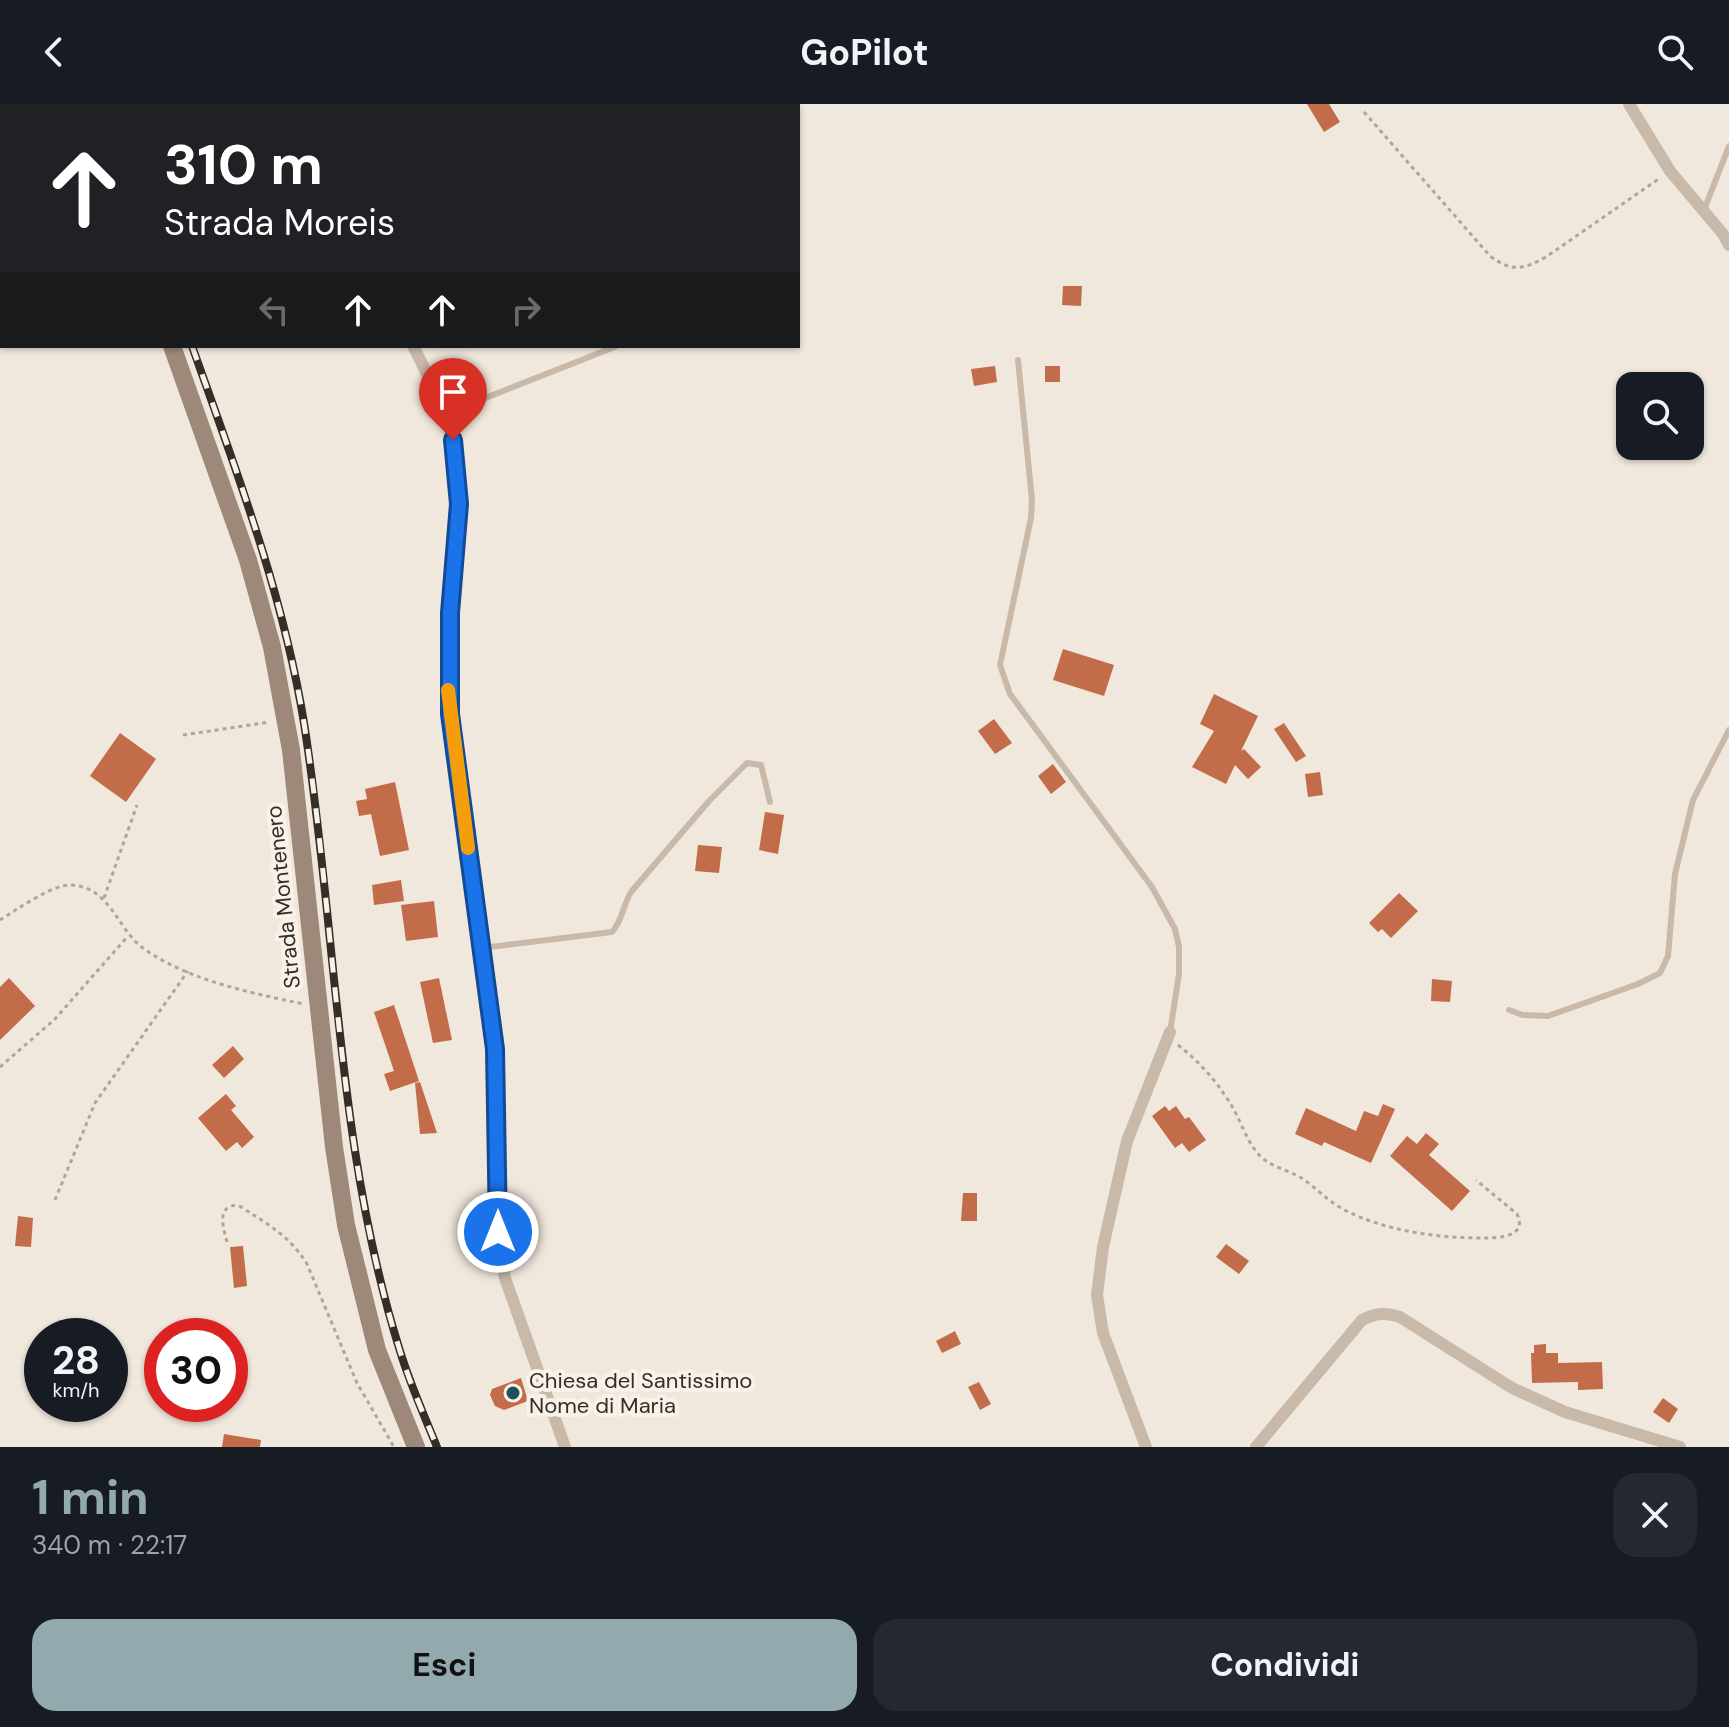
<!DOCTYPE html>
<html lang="it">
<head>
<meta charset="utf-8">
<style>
  body { margin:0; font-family:"DM Sans",sans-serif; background:#242831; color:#f1f3f6; height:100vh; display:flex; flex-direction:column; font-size:30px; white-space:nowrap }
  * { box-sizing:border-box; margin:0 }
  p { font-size:26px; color:#9ea1a6 }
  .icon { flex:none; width:44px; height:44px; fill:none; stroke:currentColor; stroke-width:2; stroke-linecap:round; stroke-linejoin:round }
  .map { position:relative; height:1343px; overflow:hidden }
  .sheet { display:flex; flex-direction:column; background:#171b24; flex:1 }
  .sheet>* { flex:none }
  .banner { position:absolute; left:0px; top:0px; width:800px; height:244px; box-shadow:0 2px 6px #0004; background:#202124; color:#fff; overflow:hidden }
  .fabs { position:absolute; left:1616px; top:268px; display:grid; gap:16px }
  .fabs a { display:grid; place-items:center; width:88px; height:88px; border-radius:16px; background:#171b24; box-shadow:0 2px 6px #0004; font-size:40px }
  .speed { position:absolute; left:24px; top:1214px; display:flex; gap:16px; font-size:40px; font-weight:700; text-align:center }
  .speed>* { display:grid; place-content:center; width:104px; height:104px; border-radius:50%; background:#171b24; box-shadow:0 2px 6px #0004; line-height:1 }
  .speed small { font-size:20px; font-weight:400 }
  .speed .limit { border:12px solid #d22; background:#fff; color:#111 }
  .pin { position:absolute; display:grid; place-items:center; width:68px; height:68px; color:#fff; margin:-82px -34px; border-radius:50% 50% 50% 0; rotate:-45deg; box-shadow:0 0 8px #0007 }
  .pin .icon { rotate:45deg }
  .me { position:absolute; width:88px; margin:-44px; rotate:0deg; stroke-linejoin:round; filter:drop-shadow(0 0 6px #0008) }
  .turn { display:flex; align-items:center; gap:28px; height:168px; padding:0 32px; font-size:36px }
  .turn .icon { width:104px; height:104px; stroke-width:2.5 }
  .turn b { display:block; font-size:56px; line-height:68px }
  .lanes { display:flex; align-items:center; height:76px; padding:0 32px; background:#0003; justify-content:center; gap:40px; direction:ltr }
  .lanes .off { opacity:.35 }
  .round { display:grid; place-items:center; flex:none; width:84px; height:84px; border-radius:24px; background:#242831 }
  .summary { display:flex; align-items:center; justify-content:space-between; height:136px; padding:0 32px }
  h1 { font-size:48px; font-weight:700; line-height:60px; color:#92aaae }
  .cta { display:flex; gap:16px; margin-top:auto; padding:16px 32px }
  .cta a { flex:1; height:92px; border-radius:24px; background:#92aaae; color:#111; font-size:32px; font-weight:700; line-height:92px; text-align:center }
  .cta a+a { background:#242831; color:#f1f3f6 }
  header { display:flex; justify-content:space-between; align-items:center; height:104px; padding:0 32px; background:#171b24; font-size:36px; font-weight:700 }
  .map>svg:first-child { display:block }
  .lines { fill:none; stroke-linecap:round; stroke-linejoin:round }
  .stream { stroke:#7caaae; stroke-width:5 }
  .building { fill:#c26c4a }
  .path { stroke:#b5a393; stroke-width:3; stroke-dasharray:4 4; stroke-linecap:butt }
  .lane { stroke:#c9b9a9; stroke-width:6 }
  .street { stroke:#c9b9a9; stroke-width:12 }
  .secondary { stroke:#9d887a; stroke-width:18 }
  .rail-casing { stroke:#362d29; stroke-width:8 }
  .rail { stroke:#f9f2e9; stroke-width:5; stroke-dasharray:15; stroke-linecap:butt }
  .route-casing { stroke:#114b97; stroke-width:20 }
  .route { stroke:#1a73e8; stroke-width:14 }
  .slow { stroke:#f59e0b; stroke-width:14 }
  .poi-dot { fill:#1f5157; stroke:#f9f2e9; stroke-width:3 }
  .labels { text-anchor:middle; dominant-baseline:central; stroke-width:8; stroke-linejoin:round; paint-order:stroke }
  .street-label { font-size:22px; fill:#362d29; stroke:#f9f2e9 }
  .poi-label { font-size:22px; fill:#362d29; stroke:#f9f2e9; text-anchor:start }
</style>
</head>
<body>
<header><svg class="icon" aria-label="back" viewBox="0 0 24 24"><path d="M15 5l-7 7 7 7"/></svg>GoPilot<svg class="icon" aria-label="search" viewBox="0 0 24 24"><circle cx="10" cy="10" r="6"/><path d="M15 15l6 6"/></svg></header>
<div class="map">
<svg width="1729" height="1343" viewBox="0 0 1729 1343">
  <rect width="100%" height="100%" fill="#f1e8dd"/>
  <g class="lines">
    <g class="stream">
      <polyline points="339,2 343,0"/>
      <polyline points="0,223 2,223"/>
    </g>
  </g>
  <g class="building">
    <polygon points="1307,0 1329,0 1340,18 1324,28"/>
    <polygon points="1063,182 1082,182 1081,202 1062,201"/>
    <polygon points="995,262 997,278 974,282 971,265"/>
    <rect x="1045" y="262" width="15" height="16"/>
    <polygon points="1063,545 1114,561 1104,592 1053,576"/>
    <polygon points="1214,590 1258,612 1241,647 1244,645 1261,663 1248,675 1235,661 1226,680 1192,663 1214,627 1200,620"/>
    <polygon points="994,615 1012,639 995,650 978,627"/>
    <polygon points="1284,619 1306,652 1296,658 1274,625"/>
    <polygon points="120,629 156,655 126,698 90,672"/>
    <polygon points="1053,660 1066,678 1051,690 1038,672"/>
    <polygon points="1320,668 1323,691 1308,693 1305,670"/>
    <polygon points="395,678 409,746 380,752 371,710 359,712 356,697 367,695 365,685"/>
    <polygon points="765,708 784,711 778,750 759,746"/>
    <polygon points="698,741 722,743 719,769 695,767"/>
    <polygon points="401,776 404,797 374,801 372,781"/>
    <polygon points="1399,789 1418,807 1391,834 1382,825 1378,828 1369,819"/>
    <polygon points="434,797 438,833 406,837 401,801"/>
    <polygon points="9,874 35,902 0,936 0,883"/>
    <polygon points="439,874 452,936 433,939 420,878"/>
    <polygon points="1432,875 1452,877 1450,898 1431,897"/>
    <polygon points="394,901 419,977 390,987 384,970 394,967 374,908"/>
    <polygon points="233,942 244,955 224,974 212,961"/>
    <polygon points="420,978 437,1029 420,1030 415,979"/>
    <polygon points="226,990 236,1002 231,1006 254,1033 242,1044 237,1038 226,1047 198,1014"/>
    <polygon points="1383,1000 1395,1005 1371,1059 1324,1038 1322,1042 1295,1030 1306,1004 1356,1027 1364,1007 1378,1012"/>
    <polygon points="1165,1002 1169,1007 1176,1002 1185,1015 1189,1013 1206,1036 1189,1048 1182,1039 1175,1044 1152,1012"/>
    <polygon points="1426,1029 1439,1040 1429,1051 1470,1087 1452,1107 1390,1052 1407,1032 1417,1040"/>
    <polygon points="963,1089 977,1089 977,1117 961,1117"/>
    <polygon points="18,1112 33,1114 31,1143 15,1142"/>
    <polygon points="1226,1140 1249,1157 1239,1170 1216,1153"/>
    <polygon points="243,1142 247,1182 234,1184 230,1143"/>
    <polygon points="955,1227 961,1240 942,1249 936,1237"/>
    <polygon points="1546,1240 1546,1249 1558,1249 1558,1259 1602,1258 1603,1285 1578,1286 1578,1278 1532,1279 1531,1249 1534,1249 1534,1241"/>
    <polygon points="521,1274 528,1297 504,1306 495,1302 490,1291 492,1285"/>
    <polygon points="979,1278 991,1300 980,1306 968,1283"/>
    <polygon points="1663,1294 1678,1305 1669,1319 1653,1308"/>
    <polygon points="224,1330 261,1336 260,1343 222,1343"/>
  </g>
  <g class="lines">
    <g class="path">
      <path d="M1364 8 1490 152C1512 168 1522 166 1546 153L1660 74"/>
      <polyline points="183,631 270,618"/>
      <polyline points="104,794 137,701"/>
      <path d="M0 816C16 806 53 780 71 781 112 783 117 828 147 847 192 877 251 889 304 900"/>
      <path d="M1178 941C1200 958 1219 980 1233 1004 1242 1020 1247 1038 1260 1052 1271 1063 1289 1066 1303 1075 1316 1084 1327 1096 1341 1104 1383 1127 1437 1134 1483 1134 1499 1134 1528 1133 1517 1110L1476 1076"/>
      <polyline points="0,963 55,915 128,832"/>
      <polyline points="55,1096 95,999 188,867"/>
      <path d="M227 1138C223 1122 216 1102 238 1101 267 1120 288 1130 307 1160L357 1279 394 1343"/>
    </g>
    <g class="lane">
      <polyline points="1704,106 1729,42"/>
      <polyline points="1018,256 1032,396 1031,414 1000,561 1010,590 1152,783 1175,825 1179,843 1179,870 1170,928"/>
      <polyline points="447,309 617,242"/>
      <path d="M482 844 612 828C622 818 623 801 631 788L709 697 747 659 761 661 770 698"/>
      <polyline points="1509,906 1523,911 1548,912 1638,880 1660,869 1668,852 1675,770 1693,696 1729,626"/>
    </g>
    <g class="street">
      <polyline points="254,0 256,2"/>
      <polyline points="1629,0 1670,67 1723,130 1729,141"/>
      <polyline points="0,211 2,211"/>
      <polyline points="413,242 447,309 457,366 459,400 448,567 450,610 495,945 499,1145 505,1174 565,1343"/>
      <polyline points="1146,1343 1103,1229 1097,1191 1103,1143 1127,1037 1170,928"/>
      <path d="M1256 1343 1362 1216C1376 1209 1385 1208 1400 1213L1512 1284 1565 1308 1680 1343"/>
    </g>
    <g class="secondary">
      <polyline points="98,0 98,2"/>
      <polyline points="172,242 248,456 272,543 291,646 334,1043 346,1121 377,1246 416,1343"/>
    </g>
    <g class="rail-casing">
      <g id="rail">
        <polyline points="119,0 119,2"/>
        <path d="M192 242C236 366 283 489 304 619 337 828 336 1044 400 1247 410 1280 424 1311 437 1343"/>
      </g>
    </g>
    <use href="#rail" class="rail"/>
  </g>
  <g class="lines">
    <g class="route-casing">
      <polyline id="route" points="453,336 459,400 450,509 450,610 495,945 498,1128"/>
    </g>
    <use href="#route" class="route"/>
    <polyline class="slow" points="448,586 468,744"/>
  </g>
  <circle class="poi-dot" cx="513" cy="1289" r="8"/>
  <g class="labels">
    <g class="street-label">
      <text transform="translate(283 793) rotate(-96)">Strada Montenero</text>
    </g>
    <g class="poi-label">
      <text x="529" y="1276">Chiesa del Santissimo<tspan x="529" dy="25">Nome di Maria</tspan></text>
    </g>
  </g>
</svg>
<div class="fabs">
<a><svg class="icon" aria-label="search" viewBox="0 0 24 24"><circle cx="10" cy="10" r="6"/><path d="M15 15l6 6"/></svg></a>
</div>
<div class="speed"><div>28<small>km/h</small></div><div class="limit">30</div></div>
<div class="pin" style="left:453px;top:336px;background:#d93025"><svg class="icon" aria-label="arrive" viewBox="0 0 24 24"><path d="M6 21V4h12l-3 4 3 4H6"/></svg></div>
<svg class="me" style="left:498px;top:1128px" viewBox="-20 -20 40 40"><circle r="17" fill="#1a73e8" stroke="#fff" stroke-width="3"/><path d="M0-11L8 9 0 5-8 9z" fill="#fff"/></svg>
<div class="banner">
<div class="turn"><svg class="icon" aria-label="ahead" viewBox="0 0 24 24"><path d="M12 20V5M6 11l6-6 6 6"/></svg><div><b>310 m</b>Strada Moreis</div></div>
<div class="lanes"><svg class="icon off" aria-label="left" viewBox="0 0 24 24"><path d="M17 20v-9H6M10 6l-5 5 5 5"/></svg><svg class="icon" aria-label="ahead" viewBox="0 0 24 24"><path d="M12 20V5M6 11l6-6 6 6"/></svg><svg class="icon" aria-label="ahead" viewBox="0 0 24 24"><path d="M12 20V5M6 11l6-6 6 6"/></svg><svg class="icon off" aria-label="right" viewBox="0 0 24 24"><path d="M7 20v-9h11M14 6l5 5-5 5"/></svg></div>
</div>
</div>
<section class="sheet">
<div class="summary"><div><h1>1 min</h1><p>340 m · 22:17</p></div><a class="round"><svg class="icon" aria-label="close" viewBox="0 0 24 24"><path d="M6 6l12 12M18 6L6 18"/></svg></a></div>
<div class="cta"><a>Esci</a><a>Condividi</a></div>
</section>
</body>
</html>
